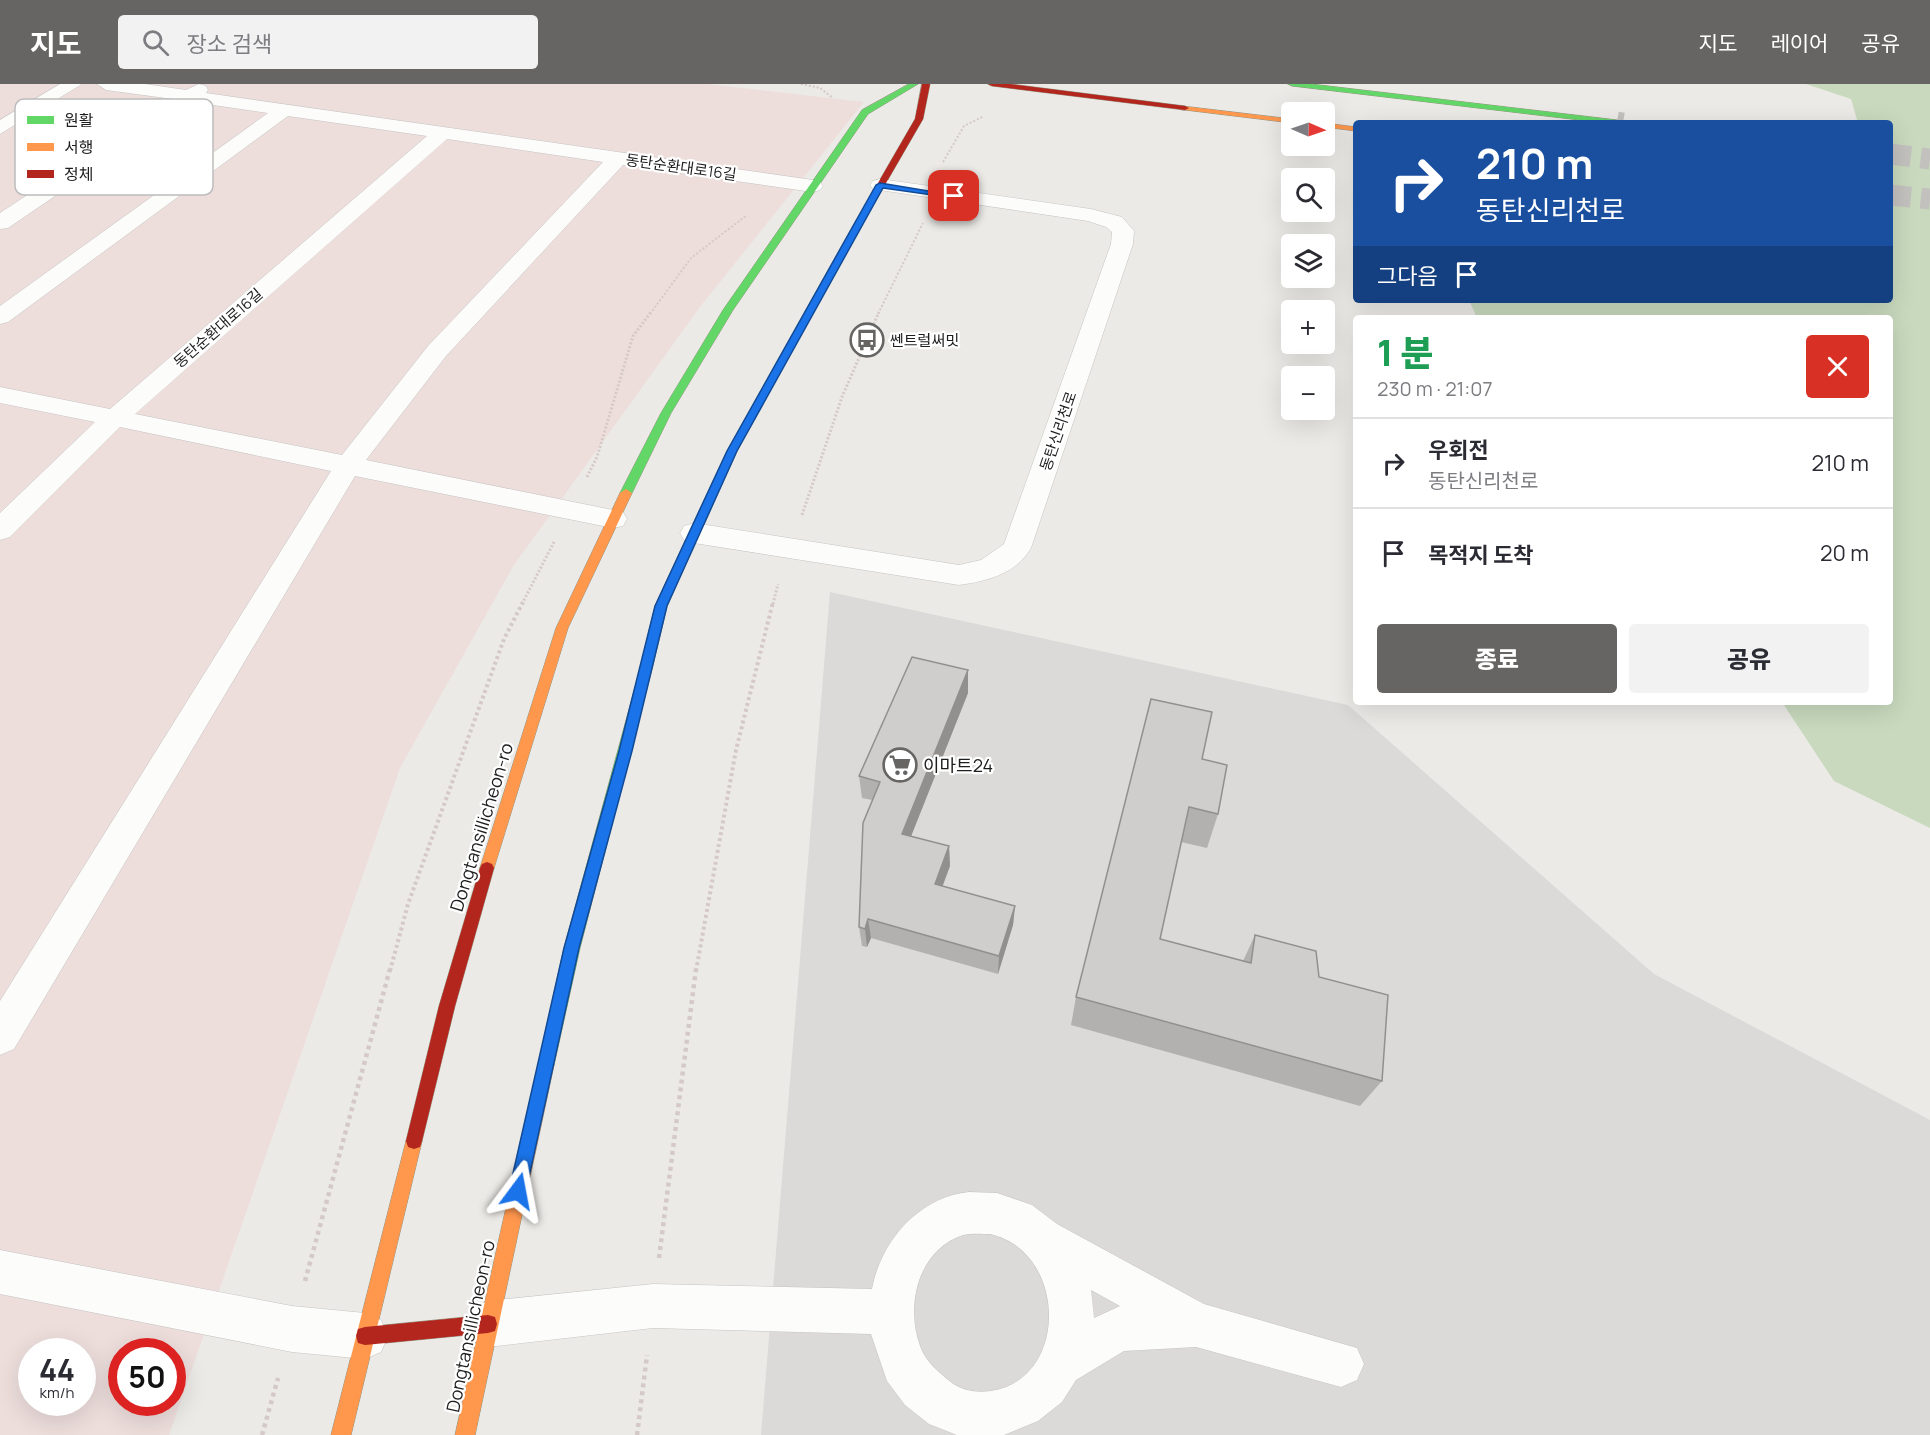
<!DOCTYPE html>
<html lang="ko">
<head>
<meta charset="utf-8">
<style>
  body { margin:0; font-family:Manrope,"Noto Sans KR",sans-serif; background:#f2f2f3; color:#2b2b33; height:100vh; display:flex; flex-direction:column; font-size:22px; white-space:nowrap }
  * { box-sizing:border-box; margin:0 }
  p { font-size:20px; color:#7c7c81 }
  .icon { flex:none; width:33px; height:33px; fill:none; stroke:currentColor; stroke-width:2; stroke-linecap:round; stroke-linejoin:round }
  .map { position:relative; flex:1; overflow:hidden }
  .details { position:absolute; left:1353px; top:231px; width:540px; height:390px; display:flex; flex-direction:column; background:#fff; border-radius:6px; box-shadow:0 6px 24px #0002 }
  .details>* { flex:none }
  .top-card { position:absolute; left:1353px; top:36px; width:540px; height:183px; border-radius:6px; box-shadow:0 6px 24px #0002; background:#1a4fa0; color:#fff; overflow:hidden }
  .needle { width:39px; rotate:92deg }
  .buttons { position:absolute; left:1281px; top:18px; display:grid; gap:12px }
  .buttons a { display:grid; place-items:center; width:54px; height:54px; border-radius:6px; background:#fff; box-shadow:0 6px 24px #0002; font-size:30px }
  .speed { position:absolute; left:18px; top:1254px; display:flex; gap:12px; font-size:30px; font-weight:700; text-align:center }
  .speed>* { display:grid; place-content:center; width:78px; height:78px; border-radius:50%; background:#fff; box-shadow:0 6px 24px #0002; line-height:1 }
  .speed small { font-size:15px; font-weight:400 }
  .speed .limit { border:9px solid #d22; background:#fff; color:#111 }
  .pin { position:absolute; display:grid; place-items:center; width:51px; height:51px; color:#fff; margin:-26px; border-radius:12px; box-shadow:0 3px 9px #0006 }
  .me { position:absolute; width:66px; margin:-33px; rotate:13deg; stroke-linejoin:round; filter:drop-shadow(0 0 4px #0008) }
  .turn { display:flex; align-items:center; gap:21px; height:126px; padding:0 24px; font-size:27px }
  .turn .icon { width:78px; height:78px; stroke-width:2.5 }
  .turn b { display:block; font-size:42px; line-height:51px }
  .then { display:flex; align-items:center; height:57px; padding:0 24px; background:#0003; gap:12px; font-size:22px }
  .round { display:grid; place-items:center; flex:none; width:63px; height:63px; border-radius:6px; background:#f2f2f3 }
  .summary { display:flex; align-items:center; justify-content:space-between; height:102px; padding:0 24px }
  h1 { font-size:36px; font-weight:800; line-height:45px; color:#1e9e55 }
  .cta { display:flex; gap:12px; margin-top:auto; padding:12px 24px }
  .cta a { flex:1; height:69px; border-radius:6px; background:#666564; color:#fff; font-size:24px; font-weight:800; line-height:69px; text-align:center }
  .cta a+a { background:#f2f2f3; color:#2b2b33 }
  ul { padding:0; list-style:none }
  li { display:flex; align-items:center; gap:18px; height:90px; padding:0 24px; border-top:2px solid #e1e1e2 }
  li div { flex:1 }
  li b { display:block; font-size:22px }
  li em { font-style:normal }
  header { display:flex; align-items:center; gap:36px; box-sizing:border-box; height:84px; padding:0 30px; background:#666564; color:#fff }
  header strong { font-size:28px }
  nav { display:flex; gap:33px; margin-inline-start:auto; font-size:21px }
  .search { width:420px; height:54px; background:#f2f2f3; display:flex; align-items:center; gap:15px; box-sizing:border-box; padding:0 21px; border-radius:6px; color:#7c7c81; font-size:22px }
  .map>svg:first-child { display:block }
  .residential { fill:#dbdad8 }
  .commercial { fill:#eddedc; fill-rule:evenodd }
  .forest { fill:#c8d9bd }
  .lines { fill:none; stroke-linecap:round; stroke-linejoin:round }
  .secondary-tunnel { stroke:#c3c1be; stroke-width:21; stroke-dasharray:21 10; stroke-linecap:butt }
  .street-casing { stroke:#c5c4c2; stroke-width:1 }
  .fast-casing { stroke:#939480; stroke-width:1 }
  .slow-casing { stroke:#939480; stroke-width:1 }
  .jam-casing { stroke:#939480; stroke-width:1 }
  .path-far3 { stroke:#d5c9c7; stroke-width:2; stroke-dasharray:2 2; stroke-linecap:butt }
  .path-far2 { stroke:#d5c9c7; stroke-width:3; stroke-dasharray:2 2; stroke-linecap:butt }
  .path-far1 { stroke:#d5c9c7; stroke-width:4; stroke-dasharray:3 3; stroke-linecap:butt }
  .path { stroke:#d5c9c7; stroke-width:4.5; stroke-dasharray:4 4; stroke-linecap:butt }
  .street { fill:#fcfcfb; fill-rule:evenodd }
  .fast { fill:#63d668; fill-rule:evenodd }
  .slow { fill:#ff974d; fill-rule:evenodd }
  .jam { fill:#b3261e; fill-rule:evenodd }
  .wall { fill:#b3b1af }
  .shaded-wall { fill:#92908f }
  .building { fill:#d0cecc; stroke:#92908f; stroke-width:1.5 }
  .route { fill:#1a73e8; stroke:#114b97; stroke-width:1.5 }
  .labels { text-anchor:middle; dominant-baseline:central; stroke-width:4.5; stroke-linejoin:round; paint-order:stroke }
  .far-street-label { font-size:15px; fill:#1e1e1e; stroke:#fff }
  .far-poi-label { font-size:15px; fill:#1e1e1e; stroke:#fff; text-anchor:start }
  .poi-label { font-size:18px; fill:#1e1e1e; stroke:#fff; text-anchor:start }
  .street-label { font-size:18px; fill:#1e1e1e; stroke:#fff }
  .key { fill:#fff; stroke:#bcbcbc; stroke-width:1.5 }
  .key-label { font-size:16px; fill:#1e1e1e }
</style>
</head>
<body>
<header>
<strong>지도</strong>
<div class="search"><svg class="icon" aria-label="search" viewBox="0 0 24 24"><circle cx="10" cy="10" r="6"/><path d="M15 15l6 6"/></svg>장소 검색</div>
<nav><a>지도</a><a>레이어</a><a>공유</a></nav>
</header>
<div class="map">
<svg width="1930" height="1351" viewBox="0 0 1930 1351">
  <rect width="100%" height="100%" fill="#eceae6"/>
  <polygon class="residential" points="830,508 1348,621 1654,890 1930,1036 1930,1351 761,1351"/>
  <path class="commercial" d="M0 0H708L864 18 700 223 514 481 400 684 169 1351H0ZM32 1268H82V1318H32ZM122 1268H172V1318H122Z"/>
  <polygon class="forest" points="1806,0 1930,0 1930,744 1834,697 1782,618 1890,618 1890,234 1477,234 1469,216 1890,216 1890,39 1858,39 1851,15"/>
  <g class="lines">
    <g class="secondary-tunnel">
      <polyline points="1617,38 1623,39"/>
      <polyline points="1890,70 1930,75"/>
      <polyline points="1890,111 1930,115"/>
    </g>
    <g class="street-casing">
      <g id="street">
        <polygon points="60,0 82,0 0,50 0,36"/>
        <path d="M97 0H145L186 6 199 0 206 2 208 6 206 9 813 96 820 98 823 102 820 106 813 108 623 81 446 272 366 376 613 426 623 428 627 435 623 442 613 444 355 392 14 965 0 971V917L331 387 120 343 10 453 0 456V429L95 338 0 319V303L110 325 427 52 288 32 8 238 0 240V222L268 29 193 18 8 144 0 145V129L173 15 106 6ZM447 55 603 78 428 262 342 371 135 330Z"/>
        <path d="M880 95 1091 125 1122 133 1134 147 1133 160 1031 464C1016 490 987 497 959 501L694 459 684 456 680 449 684 442 694 439 959 481 981 476 1004 460 1111 160 1112 148 1106 143 1088 137 873 105 870 101 873 97Z"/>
        <path d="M969 1108 997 1109 1032 1121 1057 1140 1204 1220 1357 1264 1364 1280 1357 1296 1341 1303 1196 1263 1124 1267 1076 1296 1062 1318 1038 1337 1004 1351H957L929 1340 905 1321 887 1297 871 1250 653 1244 488 1263 472 1256 465 1240 472 1224 488 1217 653 1200 872 1205C881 1157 919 1113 969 1108ZM990 1150C1067 1167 1070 1295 991 1307 976 1309 964 1307 952 1299 939 1289 925 1277 920 1262 905 1221 918 1166 963 1151 971 1149 982 1150 990 1150ZM1091 1206 1120 1222 1094 1234Z"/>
        <polygon points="0,1166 292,1222 365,1229 381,1236 388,1252 381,1268 365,1275 292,1268 0,1210"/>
      </g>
    </g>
    <g class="fast-casing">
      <g id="fast">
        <polygon points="909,0 918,0 868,30 733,226 671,329 632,409 630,412 622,412 620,409 661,329 723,226 862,26"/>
        <polygon points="1288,0 1311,0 1617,36 1621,38 1605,39 1292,2"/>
        <polygon points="646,580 652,585 580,864 554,981 552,987 546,989 540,987 538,981 564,864 640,585"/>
      </g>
    </g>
    <g class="slow-casing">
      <g id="slow">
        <polygon points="1182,22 1292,35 1292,39 1185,26 1182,26"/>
        <polygon points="1324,39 1356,43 1356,47 1324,43"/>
        <polygon points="856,141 860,144 737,367 667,522 652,585 646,590 642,588 640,585 655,522 727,367 852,144"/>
        <polygon points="626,405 632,409 568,544 494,784 492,788 487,790 482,788 480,784 556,544 620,409"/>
        <polygon points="546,973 552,975 554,981 475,1351 455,1351 538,981 540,975"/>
        <polygon points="414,1049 420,1051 422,1057 351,1351 331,1351 406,1057 408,1051"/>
      </g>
    </g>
    <g class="jam-casing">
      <g id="jam">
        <polygon points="922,0 930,0 923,35 860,144 853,146 852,144 915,35"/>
        <polygon points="988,0 1010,0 1185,22 1189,24 1185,26 992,2"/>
        <polygon points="487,778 492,780 494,784 455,922 422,1057 420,1063 414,1065 408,1063 406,1057 439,922 480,784 482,780"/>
        <polygon points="488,1231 495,1233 497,1240 495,1247 488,1249 365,1261 358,1259 356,1252 358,1245 365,1243"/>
      </g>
    </g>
    <g class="path-far3">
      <polyline points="801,0 820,4 833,14"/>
      <polyline points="943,78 964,42 984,32"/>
      <polyline points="650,230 691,174 747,131"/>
      <polyline points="878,230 923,139"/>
    </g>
    <g class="path-far2">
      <polyline points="587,393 597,373 633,252 651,228"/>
      <polyline points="802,431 842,313 879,228"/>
      <polyline points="522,520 554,458"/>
      <polyline points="773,520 778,500"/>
    </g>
    <g class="path-far1">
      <polyline points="390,887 408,820 504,555 523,518"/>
      <polyline points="696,887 736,666 773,518"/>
    </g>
    <g class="path">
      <polyline points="659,1174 696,885"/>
      <polyline points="305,1197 390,885"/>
      <polyline points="262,1351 278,1294"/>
      <polyline points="637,1351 647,1271"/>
    </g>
    <use href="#street" class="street"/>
    <use href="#fast" class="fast"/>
    <use href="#slow" class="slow"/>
    <use href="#jam" class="jam"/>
  </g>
  <g class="wall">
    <polygon points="968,609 911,752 949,762 950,782 942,802 1015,822 1013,841 998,890 871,854 867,863 862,862 859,843 872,716 862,714 859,692"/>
    <polygon points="1202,675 1218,730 1207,764 1181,758 1160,855 1243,877 1255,851 1319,893 1382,997 1360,1022 1071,941 1076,913"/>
  </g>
  <g class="shaded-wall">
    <polygon points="968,586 968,609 904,770 902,750"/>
    <polygon points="949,762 950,782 936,820 935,800"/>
    <polygon points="1015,822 1013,841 998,890 999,872"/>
    <polygon points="868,835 871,854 867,863 865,845"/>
  </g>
  <g class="building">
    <polygon points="912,573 968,586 902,750 949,762 935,800 1015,822 999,872 868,835 865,845 859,843 863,739 880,698 859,692"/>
    <polygon points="1151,615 1212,628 1202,675 1227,681 1218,730 1189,723 1160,855 1251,879 1255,851 1316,867 1319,893 1388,911 1382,997 1076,913"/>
  </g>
  <polygon class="route" points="880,99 959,112 954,114 883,104 737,367 667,522 632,667 579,864 526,1107 524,1113 518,1116 511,1113 509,1107 564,864 619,667 655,522 727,367 876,101"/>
  <defs>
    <g id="bus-ring" transform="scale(1.725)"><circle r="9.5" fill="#fff" stroke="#666564" stroke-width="1.5"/><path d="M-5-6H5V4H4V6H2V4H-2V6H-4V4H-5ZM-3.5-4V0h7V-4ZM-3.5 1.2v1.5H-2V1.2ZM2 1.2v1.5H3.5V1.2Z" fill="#666564"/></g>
    <g id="supermarket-ring" transform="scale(1.725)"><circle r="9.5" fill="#fff" stroke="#666564" stroke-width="1.5"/><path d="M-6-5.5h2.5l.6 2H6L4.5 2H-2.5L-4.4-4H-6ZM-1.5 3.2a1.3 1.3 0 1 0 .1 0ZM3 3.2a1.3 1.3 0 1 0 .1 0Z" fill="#666564"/></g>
  </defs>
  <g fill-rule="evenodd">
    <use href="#bus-ring" x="867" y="256"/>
    <use href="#supermarket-ring" x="900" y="681"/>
  </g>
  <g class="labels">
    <g class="far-street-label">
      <text transform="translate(681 83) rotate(8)">동탄순환대로16길</text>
      <text transform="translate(218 244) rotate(-41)">동탄순환대로16길</text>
      <text transform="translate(1058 347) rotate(-71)">동탄신리천로</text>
    </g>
    <g class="far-poi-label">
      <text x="890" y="256">쎈트럴써밋</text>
    </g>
    <g class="poi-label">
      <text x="923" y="681">이마트24</text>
    </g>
    <g class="street-label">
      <text transform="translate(481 743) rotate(-73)">Dongtansillicheon-ro</text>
      <text transform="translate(470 1242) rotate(-78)">Dongtansillicheon-ro</text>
    </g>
  </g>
  <rect x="15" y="15" width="198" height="96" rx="9" class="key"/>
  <rect x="27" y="32" width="27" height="8" fill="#63d668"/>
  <rect x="27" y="59" width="27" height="8" fill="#ff974d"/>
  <rect x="27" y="86" width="27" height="8" fill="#b3261e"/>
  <g class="key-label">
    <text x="64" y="42">원활</text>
    <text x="64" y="69">서행</text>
    <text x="64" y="96">정체</text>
  </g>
</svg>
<div class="buttons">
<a><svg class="needle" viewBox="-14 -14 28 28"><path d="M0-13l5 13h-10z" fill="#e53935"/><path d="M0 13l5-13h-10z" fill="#7c7c81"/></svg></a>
<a><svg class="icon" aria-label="search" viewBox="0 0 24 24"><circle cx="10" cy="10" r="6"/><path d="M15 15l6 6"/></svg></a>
<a><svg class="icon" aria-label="layers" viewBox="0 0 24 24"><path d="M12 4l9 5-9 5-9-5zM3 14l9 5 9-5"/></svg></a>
<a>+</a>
<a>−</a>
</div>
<div class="speed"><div>44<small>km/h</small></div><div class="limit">50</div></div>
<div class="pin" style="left:954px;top:112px;background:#d93025"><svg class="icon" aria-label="arrive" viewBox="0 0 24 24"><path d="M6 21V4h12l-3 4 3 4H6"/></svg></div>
<svg class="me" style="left:518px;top:1107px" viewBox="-20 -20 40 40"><path d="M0-17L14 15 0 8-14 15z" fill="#1a73e8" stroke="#fff" stroke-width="4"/></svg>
<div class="top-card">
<div class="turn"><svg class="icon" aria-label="right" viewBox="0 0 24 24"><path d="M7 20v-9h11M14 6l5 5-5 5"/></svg><div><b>210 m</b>동탄신리천로</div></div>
<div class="then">그다음<svg class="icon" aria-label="arrive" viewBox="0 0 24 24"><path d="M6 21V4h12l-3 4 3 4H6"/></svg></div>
</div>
<section class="details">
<div class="summary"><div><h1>1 분</h1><p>230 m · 21:07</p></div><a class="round" style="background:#d93025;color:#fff"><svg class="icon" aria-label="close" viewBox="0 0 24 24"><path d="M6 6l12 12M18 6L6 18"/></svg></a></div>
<ul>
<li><svg class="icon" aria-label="right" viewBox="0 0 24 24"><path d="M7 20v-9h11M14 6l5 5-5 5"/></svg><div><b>우회전</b><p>동탄신리천로</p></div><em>210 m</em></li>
<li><svg class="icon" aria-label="arrive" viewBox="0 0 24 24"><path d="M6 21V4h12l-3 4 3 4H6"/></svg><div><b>목적지 도착</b></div><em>20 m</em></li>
</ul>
<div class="cta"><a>종료</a><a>공유</a></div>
</section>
</div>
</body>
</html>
